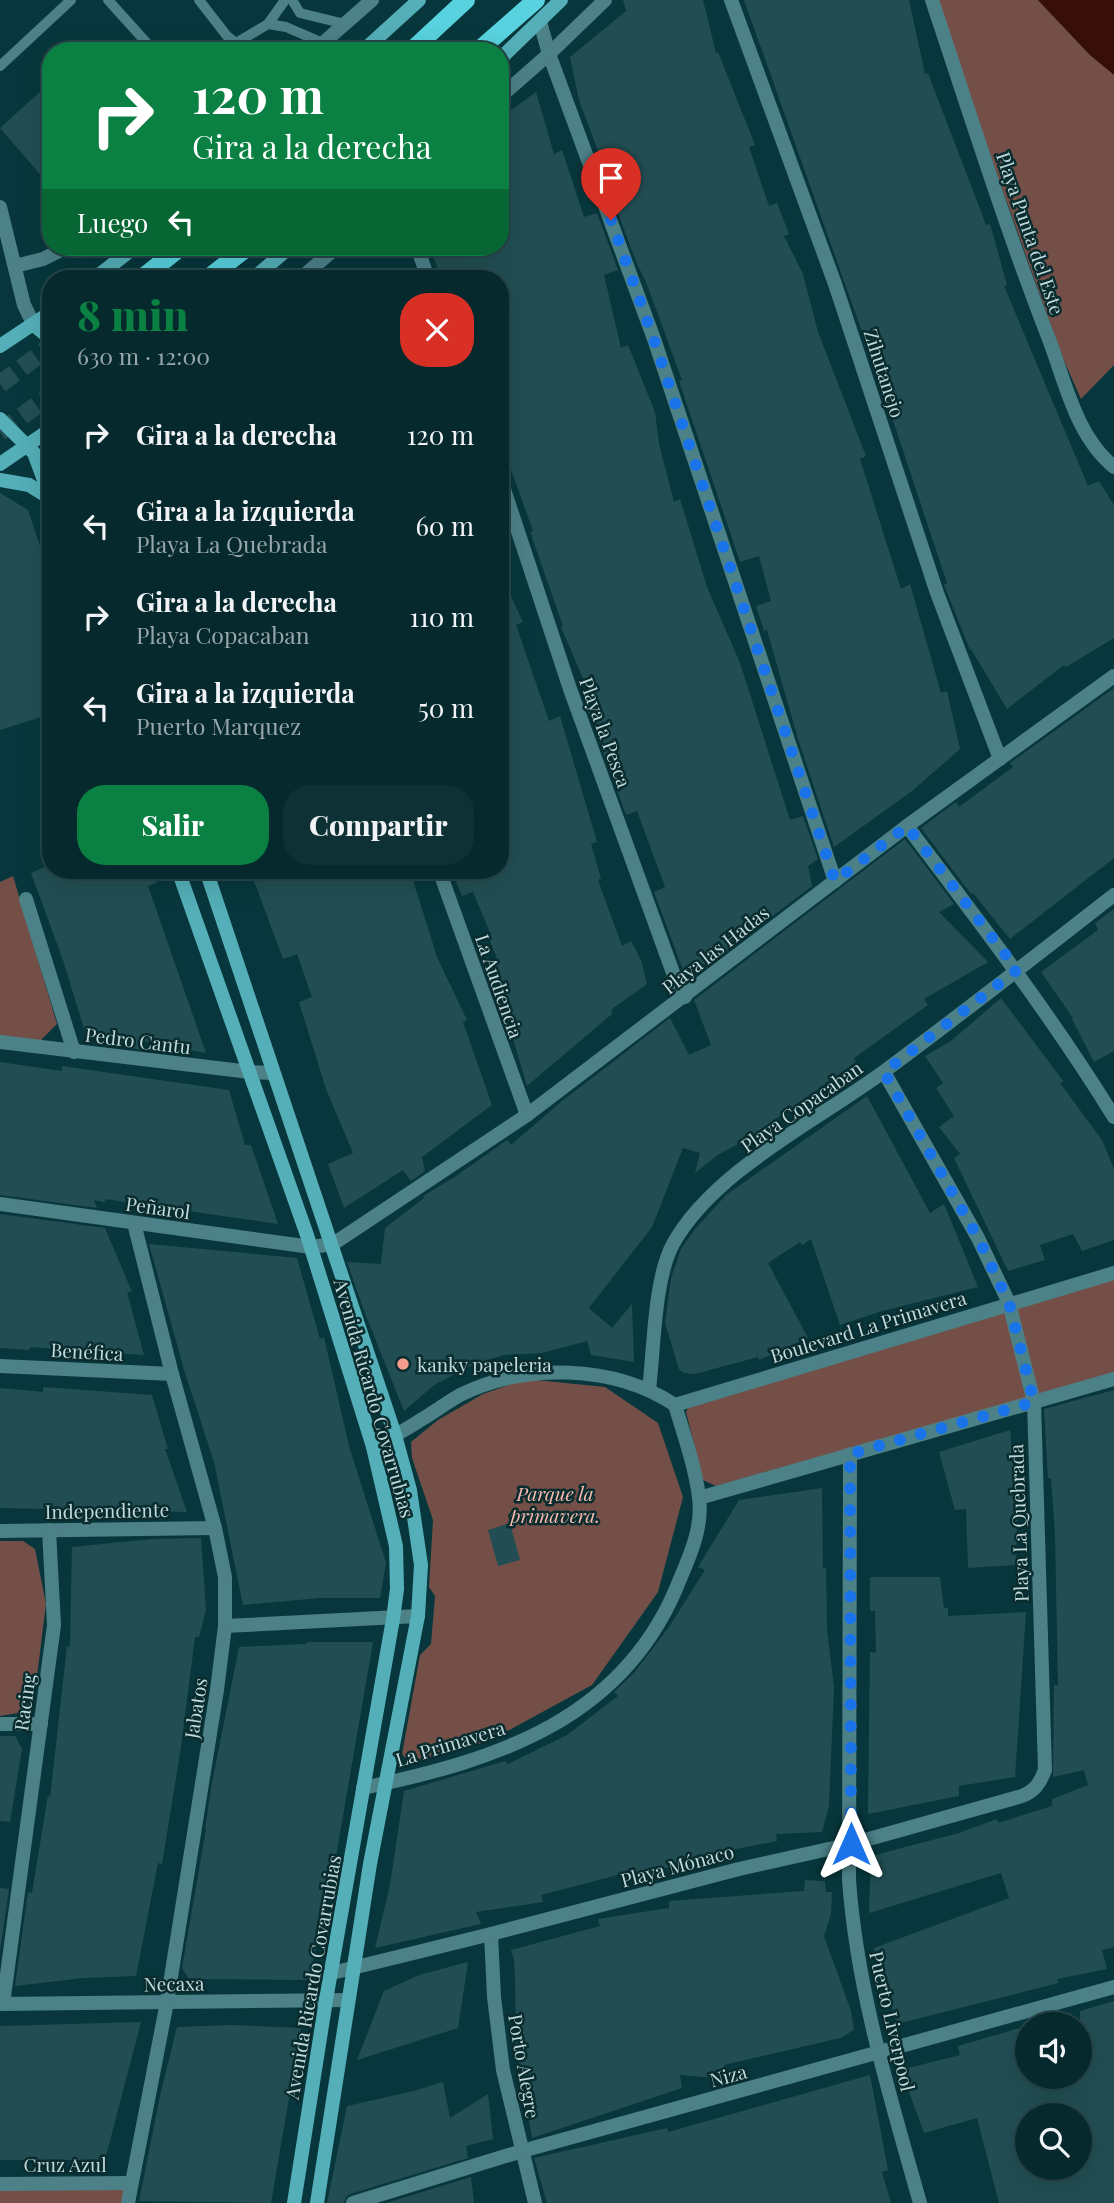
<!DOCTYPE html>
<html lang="es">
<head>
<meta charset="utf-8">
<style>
  body { margin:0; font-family:"Playfair Display",serif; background:#0e3135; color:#f1f3f6; height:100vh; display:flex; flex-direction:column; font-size:26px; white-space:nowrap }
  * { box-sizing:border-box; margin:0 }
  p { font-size:23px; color:#97a6aa }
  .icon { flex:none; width:38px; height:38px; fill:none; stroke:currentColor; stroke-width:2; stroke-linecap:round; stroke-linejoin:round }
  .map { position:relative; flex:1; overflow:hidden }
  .details { position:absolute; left:42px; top:270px; width:467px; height:609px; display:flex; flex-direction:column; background:#05292d; border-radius:28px; box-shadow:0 7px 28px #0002,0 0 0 2px #264549 }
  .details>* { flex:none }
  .banner { position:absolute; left:42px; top:42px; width:467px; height:214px; border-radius:28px; box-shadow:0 7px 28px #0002,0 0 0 2px #264549; background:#0b8043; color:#fff; overflow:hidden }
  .controls { position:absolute; left:1015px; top:2012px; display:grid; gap:14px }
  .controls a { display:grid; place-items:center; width:77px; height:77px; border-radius:50%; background:#05292d; box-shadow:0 7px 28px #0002,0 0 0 2px #264549; font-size:35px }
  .pin { position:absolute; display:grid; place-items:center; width:60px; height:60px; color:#fff; margin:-72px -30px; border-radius:50% 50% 50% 0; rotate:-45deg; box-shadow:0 0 7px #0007 }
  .pin .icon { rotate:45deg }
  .me { position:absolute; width:77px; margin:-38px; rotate:0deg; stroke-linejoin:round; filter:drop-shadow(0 0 5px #0008) }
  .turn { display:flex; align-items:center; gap:24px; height:147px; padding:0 35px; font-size:32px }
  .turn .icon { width:91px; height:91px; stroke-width:2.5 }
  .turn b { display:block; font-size:49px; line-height:60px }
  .then { display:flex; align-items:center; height:66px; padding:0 35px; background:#0003; gap:14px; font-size:26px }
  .round { display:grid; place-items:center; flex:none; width:74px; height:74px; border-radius:28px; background:#0e3135 }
  .overview { display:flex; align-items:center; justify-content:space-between; height:119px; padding:0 35px }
  h1 { font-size:42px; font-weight:800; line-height:52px; color:#0b8043 }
  .button { display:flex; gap:14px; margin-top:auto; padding:14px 35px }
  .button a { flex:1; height:80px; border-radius:28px; background:#0b8043; color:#fff; font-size:28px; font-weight:800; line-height:80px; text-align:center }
  .button a+a { background:#0e3135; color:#f1f3f6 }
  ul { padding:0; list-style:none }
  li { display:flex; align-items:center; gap:21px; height:91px; padding:0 35px }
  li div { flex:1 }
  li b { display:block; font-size:26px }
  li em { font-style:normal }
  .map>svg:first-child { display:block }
  .green { fill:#744f48 }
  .water { fill:#380e09 }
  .building { fill:#224e53; fill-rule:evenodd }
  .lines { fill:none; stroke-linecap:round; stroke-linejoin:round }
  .primary-tunnel { stroke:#234f54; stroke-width:18; stroke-dasharray:18 9; stroke-linecap:butt }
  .lane { stroke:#4c8187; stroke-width:10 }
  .street { stroke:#4c8187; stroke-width:14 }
  .secondary { stroke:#54afb8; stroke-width:14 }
  .primary { stroke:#58d2de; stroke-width:18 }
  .route { stroke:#1a73e8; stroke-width:12; stroke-dasharray:0 21.6 }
  .poi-dot { fill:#f59d8e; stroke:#092c2f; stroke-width:2.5 }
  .labels { text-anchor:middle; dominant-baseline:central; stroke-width:5; stroke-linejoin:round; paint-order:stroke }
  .street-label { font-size:19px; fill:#c2d9db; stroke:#092c2f }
  .poi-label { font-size:19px; fill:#c2d9db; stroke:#092c2f; text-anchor:start }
  .park-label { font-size:19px; font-style:italic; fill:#f9b8ac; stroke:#092c2f }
</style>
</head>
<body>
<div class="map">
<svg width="1114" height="2203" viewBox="0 0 1114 2203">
  <rect width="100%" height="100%" fill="#07373c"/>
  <g class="green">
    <polygon points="935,0 1038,0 1090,55 1114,74 1114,365 1081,399 1061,354"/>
    <polygon points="13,876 57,1024 39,1042 0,1036 0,882"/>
    <polygon points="1114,1277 1114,1374 716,1486 703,1480 686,1412 688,1408"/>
    <polygon points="526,1379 605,1387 658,1423 683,1497 658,1592 592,1685 489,1741 410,1763 402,1754 420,1655 431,1644 435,1596 429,1587 433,1520 412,1458 411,1442 438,1420 483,1394"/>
    <polygon points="0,1541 23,1541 35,1549 46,1604 34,1700 30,1711 0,1716"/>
    <polygon points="131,2183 128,2203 0,2203 0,2184"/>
  </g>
  <polygon class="water" points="1038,0 1114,0 1114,75 1090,55"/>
  <g class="building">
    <polygon points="623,0 703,0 716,53 718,52 755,145 749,147 769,206 777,203 789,234 784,236 803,274 818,332 866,456 860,459 901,589 910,584 941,693 947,691 960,749 912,791 834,847 798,739 767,630 764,631 756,606 771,601 759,556 740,562 679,381 682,380 646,282 637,264 616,208 614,194 579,100 570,57 626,11"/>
    <polygon points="744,0 909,0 925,74 928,73 986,225 990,224 1007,285 1004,286 1088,486 1099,481 1114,505 1114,638 1066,667 1064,665 1007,709 971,649 970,650 944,585 947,583 887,402"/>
    <polygon points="51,82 51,187 0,128"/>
    <polygon points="536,92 554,154 562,150 584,217 597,213 618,270 604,275 621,348 628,345 655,412 659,444 674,502 680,499 707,587 740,663 790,820 803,816 818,859 808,866 812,886 687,981 654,892 665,887 637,811 626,815 586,705 590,703 587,696 590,695 561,627 563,626 530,532 533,531 500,439 500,278 441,278 430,247 500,247 500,118"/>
    <polygon points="0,493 28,510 51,579 51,714 0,730"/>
    <polygon points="500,573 523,622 516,625 549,721 560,716 597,842 591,844 601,879 598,880 622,946 631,941 641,960 647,984 612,1009 612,1014 527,1086 500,995 497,997 483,965 498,961 488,936 491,935 473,892 462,896 451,870 500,870 500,817 508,814 500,778"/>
    <polygon points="1114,688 1114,858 1010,939 973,893 971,894 921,828 956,802 959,807 1013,767 1010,763"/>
    <polygon points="905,839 954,904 939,912 988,962 924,999 928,1005 854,1058 856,1062 746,1140 719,1154 695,1173 700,1153 683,1148 652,1227 589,1308 612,1328 632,1304 634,1362 591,1355 587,1341 542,1353 504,1355 474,1364 434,1385 404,1411 363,1308 347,1262 381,1264 385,1228 424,1198 423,1196 456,1176 507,1140 511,1145 562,1101 670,1018 689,1055 711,1045 694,1000"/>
    <polygon points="51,864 51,870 152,870 157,883 148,886 206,1053 142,1041 144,1050 109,1045 85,1032 63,960 31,873"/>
    <polygon points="250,870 405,870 407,879 412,877 437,957 467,1020 463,1022 492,1105 422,1157 425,1171 411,1181 403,1170 344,1208 328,1164 353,1153 326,1089 299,1002 312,997 297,954 283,959"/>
    <polygon points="1114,909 1114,1051 1094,1062 1072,1019 1073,1018 1041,972 1098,930 1095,923"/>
    <polygon points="1001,998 1064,1082 1060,1083 1102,1140 1114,1169 1114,1240 1082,1251 1073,1234 1040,1245 1045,1260 1008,1271 954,1158 960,1154 939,1127 954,1116 936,1088 943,1083 925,1056 951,1041"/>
    <polygon points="0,1062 62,1071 62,1066 229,1090 245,1145 251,1145 278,1224 105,1199 105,1202 94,1200 97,1208 0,1195"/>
    <polygon points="867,1096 930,1213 944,1204 978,1287 882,1311 840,1325 811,1239 802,1245 800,1242 768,1263 808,1338 759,1360 758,1357 695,1374 684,1373 679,1369 665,1323 671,1278 681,1249 695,1229 726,1195"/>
    <polygon points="0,1214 105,1228 132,1292 127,1292 144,1355 30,1347 29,1350 0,1348"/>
    <polygon points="149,1244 297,1258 320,1339 324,1337 349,1446 386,1563 380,1598 320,1598 243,1605 214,1462 185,1373"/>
    <polygon points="43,1387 152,1395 168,1449 165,1449 187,1512 0,1508 0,1388 43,1392"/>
    <polygon points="1114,1390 1114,1947 1102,1950 1107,1969 1057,1979 1058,1983 897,2024 874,1948 1009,1898 1001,1873 869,1913 871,1856 959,1833 997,1819 998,1823 1052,1806 1052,1799 1088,1785 1084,1770 1053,1777 1054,1685 1058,1685 1055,1534 1051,1478 1048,1478 1044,1409"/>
    <polygon points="1010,1430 1017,1514 1016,1565 968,1568 966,1509 955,1510 939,1452"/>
    <polygon points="822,1488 823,1568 826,1568 827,1630 834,1687 829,1806 822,1832 776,1834 777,1841 680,1860 681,1864 637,1875 630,1875 629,1872 541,1895 543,1902 476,1912 481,1924 375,1948 390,1885 404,1791 505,1761 508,1764 567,1735 618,1696 614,1692 634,1673 669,1627 705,1570 698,1567 739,1500"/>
    <polygon points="510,1523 520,1560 498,1566 488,1530"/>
    <polygon points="201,1538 206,1610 199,1637 195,1637 181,1747 162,1864 158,1863 136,1976 83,1978 15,1986 28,1892 32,1893 48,1795 50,1798 67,1646 70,1647 72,1547 152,1539"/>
    <polygon points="870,1577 940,1577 944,1608 948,1608 948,1616 1026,1612 1015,1777 959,1786 959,1796 868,1814 870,1652 876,1653 875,1611 870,1611"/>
    <polygon points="307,1642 373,1642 329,1897 308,1980 189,1979 182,1968 206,1829 205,1829 211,1788 239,1647 306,1644"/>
    <polygon points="0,1736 15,1736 22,1749 10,1822 0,1821"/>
    <polygon points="805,1880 825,1881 826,1892 832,1892 831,1914 824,1936 851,2011 854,2030 840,2038 724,2065 727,2079 680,2075 682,2088 532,2138 514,2035 516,2034 515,1978 514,1960 511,1950 600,1926 598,1919 669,1908 669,1901 804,1891"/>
    <polygon points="0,1888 9,1889 0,1951"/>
    <polygon points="468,1962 458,2028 357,2060 384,1991 419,1975"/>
    <path d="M1114 2001V2203H999L977 2118 924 2133 901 2070 960 2055 958 2046 1027 2026V2077H1080V2011ZM1027 2116H1080V2168H1027Z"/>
    <polygon points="141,2022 105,2160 0,2160 0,2026"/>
    <polygon points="232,2025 301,2028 271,2203 139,2201 160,2096 177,2027"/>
    <polygon points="870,2075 888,2170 882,2172 891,2203 547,2203 534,2158 667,2128 668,2132"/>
    <polygon points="443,2082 450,2118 488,2094 493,2139 466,2146 468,2158 350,2194 346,2197 344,2203 327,2203 347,2106 414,2091"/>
    <polygon points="471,2177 474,2203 386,2203"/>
  </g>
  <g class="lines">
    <g class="primary-tunnel">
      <polyline points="0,384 51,346"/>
      <polyline points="0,432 51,395"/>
    </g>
    <g class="lane">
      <polyline points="108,0 154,51"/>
      <polyline points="199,0 227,36 236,43 268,24 285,0"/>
      <polyline points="292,0 300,13 345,24"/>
      <polyline points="268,24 286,27 323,43"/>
      <polyline points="0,66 71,0"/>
    </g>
    <g class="street">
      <polyline points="731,0 835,284 937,593 1000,759"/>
      <path d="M932 0C970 114 1006 229 1050 342 1066 385 1077 437 1114 467"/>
      <polyline points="540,22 549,54 654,339 835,881"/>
      <polyline points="314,51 372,0"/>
      <polyline points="500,97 549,54 605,0"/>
      <polyline points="0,207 24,305 34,325"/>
      <polyline points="417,247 428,278"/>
      <polyline points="15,266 43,259 67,247"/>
      <polyline points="301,278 337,247"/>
      <polyline points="500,477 570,689 676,981 685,997"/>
      <path d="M907 826C979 921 1051 1015 1114 1117"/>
      <polyline points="439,870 527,1115"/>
      <polyline points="26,899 74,1052"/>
      <polyline points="0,1042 250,1072 273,1073"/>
      <polyline points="0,1204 311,1247 333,1244 527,1115 907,826 1114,676"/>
      <polyline points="0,1366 172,1374"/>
      <path d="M649 1390C654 1349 654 1279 673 1244 714 1170 819 1120 886 1070 963 1013 1038 954 1114 895"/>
      <polyline points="675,1405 1114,1273"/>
      <path d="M850 1454 849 1880C857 1991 890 2096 920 2203"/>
      <polyline points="699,1498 1114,1379"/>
      <polyline points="0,1531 215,1528"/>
      <polyline points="225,1626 418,1616"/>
      <polyline points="0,1724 41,1724"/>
      <path d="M363 1788C498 1760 626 1719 680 1579 691 1553 703 1526 699 1497 695 1466 684 1435 675 1405 613 1364 525 1363 460 1395 446 1403 433 1413 419 1421 404 1431 388 1439 373 1447"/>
      <polyline points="491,1934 494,1997 503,2070 535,2203"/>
      <path d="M332 1973 491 1934 739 1869 851 1844 1022 1796C1035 1791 1040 1783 1045 1770L1034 1402 1009 1303 978 1238 884 1072"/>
      <polyline points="0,2004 348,2000"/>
      <polyline points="3,2004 54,1625 49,1530"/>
      <polyline points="0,2184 131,2183"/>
      <polyline points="128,2203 167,2002 217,1690 225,1626 225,1577 215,1528 172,1374 134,1223"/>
      <polyline points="353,2203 522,2151 1114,1987"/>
    </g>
    <g class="secondary">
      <polyline points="363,51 419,0"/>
      <polyline points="500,59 561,0"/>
      <polyline points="95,278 135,247"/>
      <polyline points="254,278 290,247"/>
      <polyline points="34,325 51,339"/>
      <polyline points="0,346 51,312"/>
      <polyline points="0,419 34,453 51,499"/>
      <polyline points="0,464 51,429"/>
      <polyline points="0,480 29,485 50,498"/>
      <polyline points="178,870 307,1235 373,1447 396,1546 397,1589 393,1619 326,2000 294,2203"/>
      <polyline points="206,870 395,1435 410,1490 421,1565 418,1616 370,1864 317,2203"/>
    </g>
    <g class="primary">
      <polyline points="411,51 466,0"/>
      <polyline points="478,51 536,0"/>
      <polyline points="142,278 181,247"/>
      <polyline points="208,278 248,247"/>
    </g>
  </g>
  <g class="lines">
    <polyline class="route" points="611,220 654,340 835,881 907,826 1017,970 884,1072 978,1238 1009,1303 1034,1402 850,1454 851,1844"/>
  </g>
  <circle class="poi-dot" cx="403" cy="1364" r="7"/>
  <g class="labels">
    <g class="street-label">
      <text transform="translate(1031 233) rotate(71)">Playa Punta del Este</text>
      <text transform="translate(885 373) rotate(72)">Zihutanejo</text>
      <text transform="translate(606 732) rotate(70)">Playa la Pesca</text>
      <text transform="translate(715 949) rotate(-38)">Playa las Hadas</text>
      <text transform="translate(500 986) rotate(71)">La Audiencia</text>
      <text transform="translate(138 1040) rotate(7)">Pedro Cantu</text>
      <text transform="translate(801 1106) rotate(-35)">Playa Copacaban</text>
      <text transform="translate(158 1207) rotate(8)">Peñarol</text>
      <text transform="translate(868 1326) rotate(-17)">Boulevard La Primavera</text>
      <text transform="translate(87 1351) rotate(3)">Benéfica</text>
      <text transform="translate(375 1398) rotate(74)">Avenida Ricardo Covarrubias</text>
      <text transform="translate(107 1510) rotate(-1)">Independiente</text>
      <text transform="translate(1018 1523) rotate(-92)">Playa La Quebrada</text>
      <text transform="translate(24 1702) rotate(-82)">Racing</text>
      <text transform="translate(195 1708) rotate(-81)">Jabatos</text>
      <text transform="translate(450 1743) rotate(-17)">La Primavera</text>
      <text transform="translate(677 1865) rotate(-15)">Playa Mónaco</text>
      <text transform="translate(312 1977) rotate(-80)">Avenida Ricardo Covarrubias</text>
      <text transform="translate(174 1983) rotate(-1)">Necaxa</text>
      <text transform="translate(893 2021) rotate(77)">Puerto Liverpool</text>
      <text transform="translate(525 2066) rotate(80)">Porto Alegre</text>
      <text transform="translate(728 2075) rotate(-15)">Niza</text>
      <text x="65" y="2164">Cruz Azul</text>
    </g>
    <g class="poi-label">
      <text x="417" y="1364">kanky papeleria</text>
    </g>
    <g class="park-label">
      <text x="555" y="1493">Parque la<tspan x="555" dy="22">primavera.</tspan></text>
    </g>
  </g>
</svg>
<div class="controls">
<a><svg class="icon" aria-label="sound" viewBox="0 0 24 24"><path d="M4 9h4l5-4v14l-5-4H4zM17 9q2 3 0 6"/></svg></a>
<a><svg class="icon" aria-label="search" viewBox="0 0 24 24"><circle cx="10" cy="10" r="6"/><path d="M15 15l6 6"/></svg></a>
</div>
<div class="pin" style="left:611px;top:220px;background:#d93025"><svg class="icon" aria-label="arrive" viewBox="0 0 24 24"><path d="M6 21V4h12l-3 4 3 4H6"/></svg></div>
<svg class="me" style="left:851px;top:1844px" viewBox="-20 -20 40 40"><path d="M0-17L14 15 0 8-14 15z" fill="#1a73e8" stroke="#fff" stroke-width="4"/></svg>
<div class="banner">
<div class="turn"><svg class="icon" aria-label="right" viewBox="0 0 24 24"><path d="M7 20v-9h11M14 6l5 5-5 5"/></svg><div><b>120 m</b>Gira a la derecha</div></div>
<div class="then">Luego<svg class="icon" aria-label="left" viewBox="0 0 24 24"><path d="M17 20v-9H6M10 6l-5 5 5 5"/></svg></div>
</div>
<section class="details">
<div class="overview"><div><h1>8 min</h1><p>630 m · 12:00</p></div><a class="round" style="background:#d93025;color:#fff"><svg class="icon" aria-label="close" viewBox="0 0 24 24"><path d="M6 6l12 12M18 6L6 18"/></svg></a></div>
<ul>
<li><svg class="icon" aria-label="right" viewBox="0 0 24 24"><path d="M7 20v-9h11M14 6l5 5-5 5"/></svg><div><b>Gira a la derecha</b></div><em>120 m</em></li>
<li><svg class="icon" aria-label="left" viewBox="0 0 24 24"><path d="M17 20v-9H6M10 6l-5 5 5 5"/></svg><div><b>Gira a la izquierda</b><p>Playa La Quebrada</p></div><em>60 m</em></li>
<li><svg class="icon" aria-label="right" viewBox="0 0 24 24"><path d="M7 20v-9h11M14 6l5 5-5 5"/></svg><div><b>Gira a la derecha</b><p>Playa Copacaban</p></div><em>110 m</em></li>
<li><svg class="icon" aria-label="left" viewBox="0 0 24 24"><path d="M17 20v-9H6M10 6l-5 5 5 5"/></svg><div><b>Gira a la izquierda</b><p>Puerto Marquez</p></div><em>50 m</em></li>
</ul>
<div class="button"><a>Salir</a><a>Compartir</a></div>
</section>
</div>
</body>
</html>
